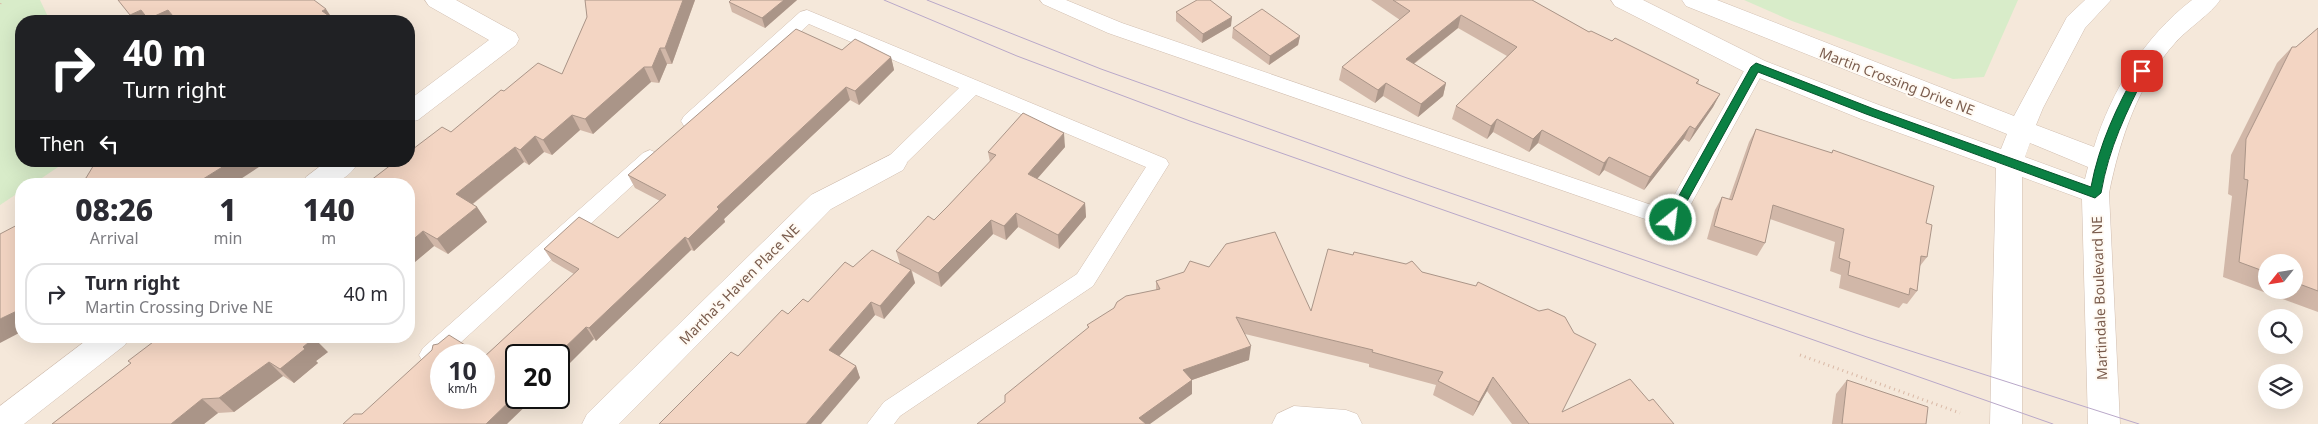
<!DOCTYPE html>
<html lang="en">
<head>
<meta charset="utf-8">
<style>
  body { margin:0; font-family:"Noto Sans",sans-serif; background:#f7f7f7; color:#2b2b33; height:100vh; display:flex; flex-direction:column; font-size:19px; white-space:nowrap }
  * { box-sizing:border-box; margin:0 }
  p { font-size:16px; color:#7c7c81 }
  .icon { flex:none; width:28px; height:28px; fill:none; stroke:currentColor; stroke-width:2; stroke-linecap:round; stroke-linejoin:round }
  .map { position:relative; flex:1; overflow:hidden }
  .panel { position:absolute; left:15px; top:178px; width:400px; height:165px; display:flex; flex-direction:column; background:#fff; border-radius:20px; box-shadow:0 5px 20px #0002 }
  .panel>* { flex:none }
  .guide { position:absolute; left:15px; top:15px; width:400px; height:152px; border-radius:20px; box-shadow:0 5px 20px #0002; background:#202124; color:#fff; overflow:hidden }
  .needle { width:32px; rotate:240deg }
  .buttons { position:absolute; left:2258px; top:254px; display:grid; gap:10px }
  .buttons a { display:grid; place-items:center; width:45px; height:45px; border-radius:50%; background:#fff; box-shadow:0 5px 20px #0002; font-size:25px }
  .speed { position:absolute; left:430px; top:344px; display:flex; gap:10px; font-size:25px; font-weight:700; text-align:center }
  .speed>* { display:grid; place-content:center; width:65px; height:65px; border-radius:50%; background:#fff; box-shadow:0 5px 20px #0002; line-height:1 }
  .speed small { font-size:12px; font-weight:400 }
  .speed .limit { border:2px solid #111; border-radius:8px; background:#fff; color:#111 }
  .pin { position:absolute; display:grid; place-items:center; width:42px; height:42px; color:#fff; margin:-21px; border-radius:10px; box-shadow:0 2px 8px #0006 }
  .me { position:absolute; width:55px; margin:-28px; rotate:29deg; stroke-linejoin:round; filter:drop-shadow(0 0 4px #0008) }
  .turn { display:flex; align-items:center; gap:18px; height:105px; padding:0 25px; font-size:22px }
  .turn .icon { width:65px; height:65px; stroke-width:2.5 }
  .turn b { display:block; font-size:35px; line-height:42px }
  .then { display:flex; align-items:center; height:48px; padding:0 25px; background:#0003; gap:10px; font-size:19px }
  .eta { display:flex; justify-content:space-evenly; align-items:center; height:85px; text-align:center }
  .eta b { font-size:30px; font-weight:800; line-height:35px }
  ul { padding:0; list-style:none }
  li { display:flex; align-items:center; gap:15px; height:62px; margin:0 10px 8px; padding:0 15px; border:2px solid #e1e1e2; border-radius:20px }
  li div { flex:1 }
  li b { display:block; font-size:19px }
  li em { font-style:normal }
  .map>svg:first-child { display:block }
  .residential { fill:#f5e8da; fill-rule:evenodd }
  .green { fill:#d8ecc9 }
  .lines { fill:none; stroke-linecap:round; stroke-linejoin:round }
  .service-casing { stroke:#d1beb0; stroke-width:1 }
  .minor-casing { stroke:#d1beb0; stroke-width:1 }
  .tertiary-casing { stroke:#d1beb0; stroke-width:1 }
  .path { stroke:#d9b8a5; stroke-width:3; stroke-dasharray:1 4; stroke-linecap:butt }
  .service { fill:#fff; fill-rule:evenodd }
  .minor { fill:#fff; fill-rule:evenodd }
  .tertiary { fill:#fff; fill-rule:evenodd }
  .tram { stroke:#b9a8c9; stroke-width:1 }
  .wall { fill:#d1b7a8; fill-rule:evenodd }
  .shaded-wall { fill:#aa9588 }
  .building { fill:#f3d5c3; stroke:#aa9588 }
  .route { fill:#0b8043; stroke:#07532c }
  .labels { text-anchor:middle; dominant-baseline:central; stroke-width:4; stroke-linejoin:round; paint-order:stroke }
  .street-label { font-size:14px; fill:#7a5c4d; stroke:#fffaf3 }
</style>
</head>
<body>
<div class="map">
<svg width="2318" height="424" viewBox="0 0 2318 424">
  <rect width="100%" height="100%" fill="#fdf6ec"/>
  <path class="residential" d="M0 0H2318V424H0ZM21 21H409V161H21ZM21 184H409V336H21ZM2266 262H2294V290H2266ZM2266 318H2294V345H2266ZM441 355H484V398H441ZM516 355H559V398H516ZM2266 372H2294V400H2266Z"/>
  <g class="green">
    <polygon points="0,0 40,0 50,21 21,21 21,161 67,161 33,184 21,184 21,191 0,205"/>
    <polygon points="1744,0 2018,0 1984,77 1953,79 1792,21"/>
  </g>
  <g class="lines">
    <g class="service-casing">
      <g id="service">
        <polygon points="1040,0 1066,0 1122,23 1666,210 1749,62 1756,60 1763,62 1766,67 1679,226 1671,228 1108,33 1043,4"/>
        <polygon points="807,10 1166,159 1169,164 1093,286 900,416 894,424 867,424 884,402 1077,274 1146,167 976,95 901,168 894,171 887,168 884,163 887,158 959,88 809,24 698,126 691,128 684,126 681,121 684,116 800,12"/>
        <polygon points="650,150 657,153 660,158 657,163 447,355 441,355 439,362 431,365 423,362 419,355 423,348 643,153"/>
      </g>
    </g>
    <g class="minor-casing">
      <g id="minor">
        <polygon points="425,0 456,0 516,33 519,39 516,45 418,120 409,122 409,100 489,40 429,6"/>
        <polygon points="894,153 903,156 907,163 903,170 831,209 619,424 582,424 587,414 811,195"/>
        <path d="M327 161H359C345 186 327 184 303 184L306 177Z"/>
        <polygon points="92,336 130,336 125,345 24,424 0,424 0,406"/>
        <polygon points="1294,406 1346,410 1357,414 1362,424 1272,424 1277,414"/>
      </g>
    </g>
    <g class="tertiary-casing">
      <path id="tertiary" d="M1611 0H1643L1765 61 1879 105 2001 149 2007 134 1686 6 1682 0H1717L2014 116 2067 17 2085 0H2111L2085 28 2043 108 2036 125 2094 147C2112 90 2144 37 2192 0H2220C2212 13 2187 29 2175 43 2138 84 2120 139 2109 193L2120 424H2088L2082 199 2022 177V424H1990L1996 168 1861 119 1747 73 1615 6ZM2030 143 2088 167 2085 179 2025 157Z"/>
    </g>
    <g class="path">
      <polyline points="0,4 1,0"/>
      <polyline points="1800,355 1960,413"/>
    </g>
    <use href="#service" class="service"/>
    <use href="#minor" class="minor"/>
    <use href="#tertiary" class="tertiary"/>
    <g class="tram">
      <polyline points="884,0 1017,56 1190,121 2053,424"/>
      <polyline points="927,0 1101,69 1407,178 1867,337 2139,424"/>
    </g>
  </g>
  <g class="wall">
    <polygon points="585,0 695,0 672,64 667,64 659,83 651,82 593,134 580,130 552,155 544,152 529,165 524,162 473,204 477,207 487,222 448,254 434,246 409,267 451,132 504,91 562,74 587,17"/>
    <polygon points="731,0 797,0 765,28 732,12 729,2"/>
    <polygon points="1371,0 1532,0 1589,32 1612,41 1699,80 1698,84 1720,94 1713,107 1689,142 1684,139 1644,190 1604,170 1599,176 1538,143 1529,152 1493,132 1487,139 1452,119 1456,106 1507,56 1458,28 1414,64 1446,83 1443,96 1418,117 1383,96 1375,103 1339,80 1342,67 1400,20"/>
    <polygon points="1176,12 1231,26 1202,43 1176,21"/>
    <polygon points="1233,28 1300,36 1298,45 1269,65 1232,38"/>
    <path d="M2318 28V312L2223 277 2232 196 2228 194 2231 155 2277 63 2292 47H2296ZM2266 262H2294V290H2266Z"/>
    <polygon points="842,50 891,57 894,70 859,105 850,100 724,219 725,222 694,251 691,250 596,341 594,339 362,414 484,357 574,274 552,261 544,249 618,238 660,201 635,188 628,175"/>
    <polygon points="1756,129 1831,153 1833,150 1926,223 1927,257 1920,266 1917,291 1907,304 1903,303 1899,308 1839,288 1841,275 1830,271 1835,242 1770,219 1765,243 1757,256 1707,239 1715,210 1722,197 1729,199 1749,142"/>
    <polygon points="1065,147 1037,179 1085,203 1086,217 1059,249 1018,227 1006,240 993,234 941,287 912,271 915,283 884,319 875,315 839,356 856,366 860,378 738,356 788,314 808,302 853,267 900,264 896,251 934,220 947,207 990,162 988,152"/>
    <polygon points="1422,272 1562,412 1649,401 1674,424 1512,424 1487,391 1473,416 1433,395 1436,385 1369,367 1369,364 1245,334 1249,360 1192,380 1192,394 1088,328 1087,325 1156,290 1156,281 1311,311"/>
    <polygon points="328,352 316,361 318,363 294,383 283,376 234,412 218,413 204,424 52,424 131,363"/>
    <polygon points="1847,380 1926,424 1832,424 1836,394"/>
  </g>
  <g class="shaded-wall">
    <polygon points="683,0 695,0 672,64 665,48"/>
    <polygon points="784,0 797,0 765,28 762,18"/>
    <polygon points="326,9 334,21 322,11"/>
    <polygon points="141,10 168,10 177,21 136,21 130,15"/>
    <polygon points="1461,15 1458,28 1403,72 1406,59"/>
    <polygon points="1232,17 1231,26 1202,43 1203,34"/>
    <polygon points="1300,36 1298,45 1269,65 1270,56"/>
    <polygon points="660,48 667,64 659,83 652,67"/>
    <polygon points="891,57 894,70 859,105 855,91"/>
    <polygon points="644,67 651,82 593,134 585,119"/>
    <polygon points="1386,83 1383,96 1375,103 1378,90"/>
    <polygon points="1446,83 1443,96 1418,117 1421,104"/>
    <polygon points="846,87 850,100 724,219 725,222 694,251 688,239 717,207"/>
    <polygon points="1720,94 1713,107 1689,142 1695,129"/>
    <polygon points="572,115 580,130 552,155 543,140"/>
    <polygon points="1497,119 1493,132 1487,139 1491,126"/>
    <polygon points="1690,126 1684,139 1644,190 1650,177"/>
    <polygon points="1542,130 1538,143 1529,152 1533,139"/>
    <polygon points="1064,133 1065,147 1029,188 1028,174"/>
    <polygon points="535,136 544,152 529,165 520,150"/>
    <polygon points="515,147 524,162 466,209 456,194"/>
    <polygon points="1609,157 1604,170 1599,176 1604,163"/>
    <polygon points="232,161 259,161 262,165 233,184 195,184"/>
    <polygon points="1085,203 1086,217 1059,249 1058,235"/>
    <polygon points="477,207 487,222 448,254 437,239"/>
    <polygon points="1016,213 1018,227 1006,240 1004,226"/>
    <polygon points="991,220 993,234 941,287 938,273"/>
    <polygon points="423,231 434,246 409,267 409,243"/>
    <polygon points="685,237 691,250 596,341 589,328"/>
    <polygon points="911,270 915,283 884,319 880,306"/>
    <polygon points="871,302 875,315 833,363 829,350"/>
    <polygon points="21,309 21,332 0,343 0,319"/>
    <polygon points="586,327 594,339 559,374 559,355 557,355"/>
    <polygon points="314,338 328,352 316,361 318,363 294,383 280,369 303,347"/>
    <polygon points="1251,346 1249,360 1192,380 1192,394 1150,424 1139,424 1139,418 1183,370"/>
    <polygon points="269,362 283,376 234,412 219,398"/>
    <polygon points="856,366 860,378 821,424 806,424"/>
    <polygon points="1493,377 1487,391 1473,416 1479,402"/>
    <polygon points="516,395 516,398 534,398 507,424 486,424"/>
    <polygon points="202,399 218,413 204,424 171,424"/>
  </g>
  <g class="building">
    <polygon points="118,0 314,0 326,9 322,11 336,21 177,21 168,10 148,19 141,10 130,15"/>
    <polygon points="585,0 683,0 665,48 660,48 652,67 644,67 585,119 572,115 543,140 535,136 520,150 515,147 456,194 477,207 437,239 423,231 409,243 409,184 366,184 396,161 409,161 409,152 442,127 451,132 501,90 504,91 538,63 562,74 587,17"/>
    <polygon points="731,0 784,0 762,18 729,2"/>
    <polygon points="1197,0 1210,0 1232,17 1203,34 1176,12"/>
    <polygon points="1393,0 1532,0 1589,32 1591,31 1612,41 1615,38 1699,80 1696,83 1720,94 1695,129 1690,126 1650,177 1609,157 1604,163 1542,130 1533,139 1497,119 1491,126 1456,106 1517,47 1461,15 1406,59 1446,83 1421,104 1386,83 1378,90 1342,67 1410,11"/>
    <polygon points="1262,9 1300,36 1270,56 1233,28"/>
    <polygon points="2318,28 2318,291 2294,282 2294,262 2266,262 2266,272 2239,262 2248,180 2244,179 2246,139 2292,47 2296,47"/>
    <polygon points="796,29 842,50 855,39 891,57 855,91 846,87 717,207 719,209 688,239 685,237 589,328 586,327 557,355 516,355 516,395 486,424 343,424 354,414 362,414 432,350 433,345 438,344 449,335 481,355 441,355 441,398 484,398 484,357 579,269 544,249 579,217 618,238 666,195 628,175"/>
    <polygon points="1023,113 1064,133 1028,174 1085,203 1058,235 1016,213 1004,226 991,220 938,273 896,251 928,216 934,220 947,207 996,155 988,152"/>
    <polygon points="1756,129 1832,153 1833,150 1934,186 1926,223 1932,225 1927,257 1921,256 1917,291 1910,288 1909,295 1848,275 1850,262 1839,258 1844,229 1773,205 1765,243 1714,226 1722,197 1732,200"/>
    <polygon points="118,161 232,161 195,184 77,184 86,178 95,163"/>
    <polygon points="21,223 21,309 0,319 0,234"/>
    <polygon points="1275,232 1311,311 1328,249 1353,255 1354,252 1406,264 1412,261 1422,272 1476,286 1478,282 1539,311 1548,309 1565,317 1574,333 1596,344 1562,412 1630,379 1649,401 1653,399 1674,424 1529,424 1493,377 1479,402 1438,381 1443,372 1372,352 1373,350 1236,317 1251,346 1183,370 1192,380 1139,418 1146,424 977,424 1005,402 1005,395 1089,327 1087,325 1114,308 1117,302 1126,296 1160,289 1156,281 1184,272 1190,261 1209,267 1226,244"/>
    <polygon points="872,250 911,270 880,306 871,302 829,350 856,366 806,424 659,424 731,352 738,356 782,310 788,314 803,299 808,302 845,262 853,267"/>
    <polygon points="161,336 312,336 314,338 303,347 305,349 280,369 269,362 219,398 202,399 171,424 52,424 131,363 128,361"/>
    <polygon points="1847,380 1928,407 1926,424 1842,424"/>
  </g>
  <path class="route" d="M1756 63 1874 109 2091 187C2099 144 2117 106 2138 69L2142 68 2147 71C2126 113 2109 147 2101 193L2095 198 1866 114 1758 72 1675 223H1667V217L1751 67Z"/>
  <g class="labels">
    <g class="street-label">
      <text transform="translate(1897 81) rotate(21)">Martin Crossing Drive NE</text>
      <text transform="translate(739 284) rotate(-45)">Martha's Haven Place NE</text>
      <text transform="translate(2099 298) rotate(-92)">Martindale Boulevard NE</text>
    </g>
  </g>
</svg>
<div class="buttons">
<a><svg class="needle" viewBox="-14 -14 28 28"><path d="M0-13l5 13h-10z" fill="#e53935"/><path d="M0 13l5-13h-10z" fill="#7c7c81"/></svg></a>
<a><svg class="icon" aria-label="search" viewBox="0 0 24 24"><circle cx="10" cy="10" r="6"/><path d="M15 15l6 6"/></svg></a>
<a><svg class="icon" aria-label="layers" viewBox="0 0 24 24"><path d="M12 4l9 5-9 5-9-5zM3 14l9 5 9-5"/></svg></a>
</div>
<div class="speed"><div>10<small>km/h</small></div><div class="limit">20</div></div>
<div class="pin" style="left:2142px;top:71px;background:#d93025"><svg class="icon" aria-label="arrive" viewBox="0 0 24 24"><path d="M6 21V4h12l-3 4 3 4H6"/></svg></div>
<svg class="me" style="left:1671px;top:220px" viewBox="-20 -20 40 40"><circle r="17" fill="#0b8043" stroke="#fff" stroke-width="3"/><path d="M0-11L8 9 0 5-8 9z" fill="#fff"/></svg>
<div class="guide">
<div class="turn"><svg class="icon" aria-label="right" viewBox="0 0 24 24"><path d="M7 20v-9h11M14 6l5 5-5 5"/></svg><div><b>40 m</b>Turn right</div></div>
<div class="then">Then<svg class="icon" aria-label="left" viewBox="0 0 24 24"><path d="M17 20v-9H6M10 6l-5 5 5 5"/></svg></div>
</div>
<section class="panel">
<div class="eta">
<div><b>08:26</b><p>Arrival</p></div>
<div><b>1</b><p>min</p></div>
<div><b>140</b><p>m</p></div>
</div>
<ul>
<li><svg class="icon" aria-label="right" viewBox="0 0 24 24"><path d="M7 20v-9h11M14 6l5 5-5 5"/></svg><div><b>Turn right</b><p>Martin Crossing Drive NE</p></div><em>40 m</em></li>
</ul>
</section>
</div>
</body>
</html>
